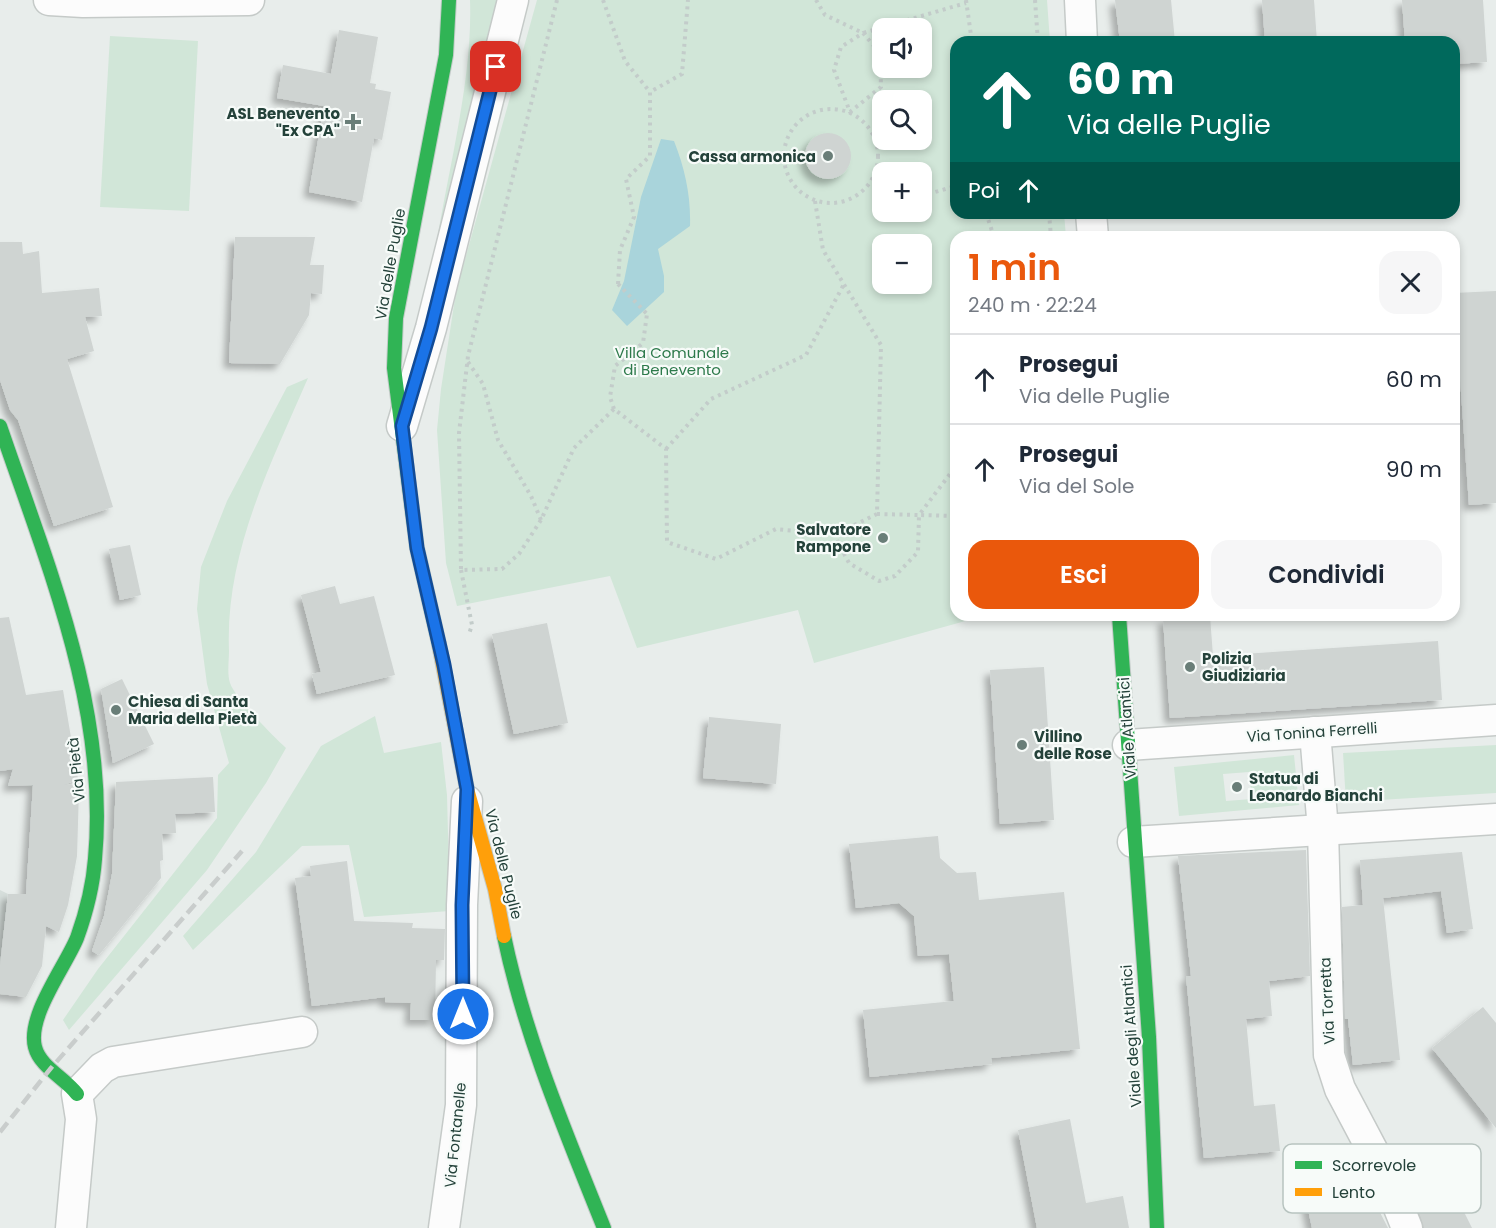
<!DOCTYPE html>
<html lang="it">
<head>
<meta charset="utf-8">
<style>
  body { margin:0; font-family:Poppins,sans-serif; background:#f6f6f7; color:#1f2937; height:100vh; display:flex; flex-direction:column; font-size:22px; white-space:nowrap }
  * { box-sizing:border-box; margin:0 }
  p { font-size:20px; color:#747a83 }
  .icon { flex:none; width:33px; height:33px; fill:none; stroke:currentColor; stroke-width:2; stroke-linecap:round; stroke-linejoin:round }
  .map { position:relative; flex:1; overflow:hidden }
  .drawer { position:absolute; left:950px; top:231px; width:510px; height:390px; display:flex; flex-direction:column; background:#fff; border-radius:18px; box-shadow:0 3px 9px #0003 }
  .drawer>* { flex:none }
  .top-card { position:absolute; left:950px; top:36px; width:510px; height:183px; border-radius:18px; box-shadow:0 3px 9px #0003; background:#00695c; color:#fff; overflow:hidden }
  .fabs { position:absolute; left:872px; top:18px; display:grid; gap:12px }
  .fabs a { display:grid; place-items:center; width:60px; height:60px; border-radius:12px; background:#fff; box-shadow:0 3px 9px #0003; font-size:30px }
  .pin { position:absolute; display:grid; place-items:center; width:51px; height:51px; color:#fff; margin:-26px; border-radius:12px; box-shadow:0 3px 9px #0006 }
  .me { position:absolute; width:66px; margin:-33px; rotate:0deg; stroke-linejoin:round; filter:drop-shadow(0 0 4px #0008) }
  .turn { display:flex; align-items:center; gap:21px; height:126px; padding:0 18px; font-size:27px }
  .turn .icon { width:78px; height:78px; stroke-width:2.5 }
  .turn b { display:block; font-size:42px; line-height:51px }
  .then { display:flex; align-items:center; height:57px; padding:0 18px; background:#0003; gap:12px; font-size:22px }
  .round { display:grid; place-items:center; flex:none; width:63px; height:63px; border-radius:18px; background:#f6f6f7 }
  .summary { display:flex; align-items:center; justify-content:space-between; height:102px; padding:0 18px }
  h1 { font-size:36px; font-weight:600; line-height:45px; color:#ea580c }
  .action { display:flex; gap:12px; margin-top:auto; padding:12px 18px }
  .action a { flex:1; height:69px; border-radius:18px; background:#ea580c; color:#fff; font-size:24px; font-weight:600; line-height:69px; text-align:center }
  .action a+a { background:#f6f6f7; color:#1f2937 }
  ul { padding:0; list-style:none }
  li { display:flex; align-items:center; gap:18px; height:90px; padding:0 18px; border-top:2px solid #e0e1e3 }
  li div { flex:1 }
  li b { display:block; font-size:22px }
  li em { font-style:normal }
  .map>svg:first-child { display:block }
  .built { fill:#d6dedb }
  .green { fill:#d1e6d8; fill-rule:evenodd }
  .water { fill:#a9d4db }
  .building { fill:#cfd4d2; filter:url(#shadow) }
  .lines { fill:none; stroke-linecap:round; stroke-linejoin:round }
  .street-casing { stroke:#c5cac8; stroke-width:33 }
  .fast-casing { stroke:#c3cbc8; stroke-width:16 }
  .slow-casing { stroke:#c3cbc8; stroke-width:16 }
  .path { stroke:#c3ccca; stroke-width:4; stroke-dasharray:3 4.5; stroke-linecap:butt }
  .street { stroke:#fcfcfc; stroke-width:30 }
  .fast { stroke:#30b455; stroke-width:14 }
  .slow { stroke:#ff9f0a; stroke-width:14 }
  .rail { stroke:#c9cdcc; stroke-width:4.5; stroke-dasharray:12 6; stroke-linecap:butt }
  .path-bridge { stroke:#c3ccca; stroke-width:4; stroke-dasharray:3 4.5; stroke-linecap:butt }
  .route-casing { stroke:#114b97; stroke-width:15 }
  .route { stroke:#1a73e8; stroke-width:10 }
  .poi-dot { fill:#697e78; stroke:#f7fbf9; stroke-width:2 }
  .labels { text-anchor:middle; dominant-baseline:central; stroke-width:4.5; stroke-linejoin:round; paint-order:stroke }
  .poi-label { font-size:15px; font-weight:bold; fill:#24423a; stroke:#f7fbf9; text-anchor:start }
  .street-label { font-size:15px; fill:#24423a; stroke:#f7fbf9 }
  .park-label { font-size:15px; fill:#2d7a4b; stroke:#f7fbf9 }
  .key { fill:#f7fbf9; stroke:#b8c4c0; stroke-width:1.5 }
  .key-label { font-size:16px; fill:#24423a }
</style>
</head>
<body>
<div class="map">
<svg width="1496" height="1228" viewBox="0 0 1496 1228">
  <defs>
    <filter id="shadow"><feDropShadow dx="-5.5" dy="5.5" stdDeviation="3" flood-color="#0004"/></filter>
  </defs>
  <rect width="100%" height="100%" fill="#e8edeb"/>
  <polygon class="built" points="0,890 8,894 0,965"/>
  <g class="green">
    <path d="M470 0H506L434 259C446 177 473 82 470 0Z"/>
    <path d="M537 0H1047L1050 42H956V213H1064L1066 237H956V615H987L814 663 798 610 637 648 610 576 457 606 446 563 437 430 441 389 456 292ZM882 28H921V68H882ZM882 100H921V140H882ZM882 172H921V212H882ZM882 244H921V284H882Z"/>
    <polygon points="110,36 198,41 189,211 100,207"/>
    <path d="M308 378C270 466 225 553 229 651 229 660 227 674 230 683 235 698 273 736 286 748L266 783 207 870 69 1030 63 1020 98 969 217 818 218 775 229 763 207 684 197 609 201 567 227 501 287 387Z"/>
    <polygon points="375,716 384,753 441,742 447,795 450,911 364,917 349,845 302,846 193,950 183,936 256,852 321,746"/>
    <polygon points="1496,745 1496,793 1346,802 1343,753"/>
    <path d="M1294 755 1299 805 1179 816 1174 767ZM1249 772 1252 799 1226 801 1223 774Z"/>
  </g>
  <path class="water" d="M661 139 674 141C685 169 691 196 690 226L658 249 664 276V292L627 326 612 310 624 281 641 197Z"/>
  <g class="building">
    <polygon points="1115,0 1171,0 1175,42 1120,42"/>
    <polygon points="1262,0 1314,0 1317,42 1265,42"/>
    <polygon points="1402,0 1483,0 1487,62 1454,64 1454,42 1405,42"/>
    <polygon points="339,30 378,37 370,83 376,84 375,89 391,92 382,140 374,138 362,202 309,192 324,106 277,98 283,65 331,74"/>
    <circle cx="828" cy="156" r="23"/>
    <polygon points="235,237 315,237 310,265 324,265 322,294 311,293 309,315 280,364 229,363"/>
    <polygon points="0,242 22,242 23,254 39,251 42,293 99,288 102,316 85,317 94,351 67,359 113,507 54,526 18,420 10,410 0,380"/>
    <polygon points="1496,291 1496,503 1469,505 1454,293"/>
    <polygon points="130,545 141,595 120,600 109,549"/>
    <polygon points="335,586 340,604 374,596 395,675 317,694 312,674 321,672 301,595"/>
    <polygon points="1210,616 1213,656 1438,641 1442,700 1170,718 1163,619"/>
    <polygon points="9,617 26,695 63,690 78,779 64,785 78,784 79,790 77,856 68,905 59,932 46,926 42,966 26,997 0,994 0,965 8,894 26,894 33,785 8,786 13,769 0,771 0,618"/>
    <polygon points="547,623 568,723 514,734 492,634"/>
    <polygon points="1044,667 1054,820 1000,824 990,670"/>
    <polygon points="122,679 154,744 113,763 101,689"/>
    <polygon points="709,717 781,724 776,784 703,778"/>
    <polygon points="213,777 215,812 175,814 176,833 162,834 163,860 160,861 161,878 99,955 92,951 104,916 112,874 116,782"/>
    <polygon points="938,836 940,858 957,873 976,872 979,900 1064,892 1080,1049 991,1058 992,1064 870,1077 863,1010 954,1001 949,954 918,956 914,916 899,903 856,908 849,844"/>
    <polygon points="1306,850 1310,976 1269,981 1272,1016 1246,1019 1254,1106 1275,1104 1280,1151 1204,1158 1186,976 1191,976 1178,856"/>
    <polygon points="1462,852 1473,929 1447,933 1441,891 1383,898 1400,1060 1353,1065 1348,1019 1345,1019 1342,907 1363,905 1360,860"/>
    <polygon points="347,861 354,921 413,923 412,928 445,929 444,960 436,960 435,1020 410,1020 411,1003 385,1002 385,997 312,1006 295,878 311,876 310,866"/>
    <polygon points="1483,1007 1496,1023 1496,1128 1432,1048"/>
    <polygon points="1070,1119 1086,1203 1123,1196 1129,1228 1037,1228 1018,1130"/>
    <polygon points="1450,1184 1472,1228 1424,1228 1415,1201"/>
    <polygon points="1369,1191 1388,1228 1312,1228 1306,1200"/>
  </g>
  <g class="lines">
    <g class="street-casing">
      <g id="street">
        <polyline points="49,0 83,2 249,0"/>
        <polyline points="1080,0 1082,42"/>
        <polyline points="1091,213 1093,237"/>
        <polyline points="402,426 431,328 513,0"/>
        <polyline points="1315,732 1323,830 1329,1055 1340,1089 1387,1178 1407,1228"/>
        <polyline points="1128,745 1496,720"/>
        <polyline points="1133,842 1496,819"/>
        <polyline points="71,1228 81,1119 77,1094 102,1068 113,1062 302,1032"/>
        <polyline points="444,1228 461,1105 462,905 467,801"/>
      </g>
    </g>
    <g class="fast-casing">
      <g id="fast">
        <path d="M0 426C47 564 109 710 95 859 93 886 86 913 77 938 65 967 27 1016 35 1047 40 1067 65 1078 77 1094"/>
        <polyline points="1119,615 1149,1037 1157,1228"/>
        <polyline points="439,644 417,548 394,368 396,318 446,55 449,0"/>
        <path d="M504 936C525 1037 566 1133 604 1228"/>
      </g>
    </g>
    <g class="slow-casing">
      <polyline id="slow" points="439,644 467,789 495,889 504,936"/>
    </g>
    <g class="path">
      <polyline points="557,0 468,356 459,433 461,570 502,569 519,554 541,520 574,448 614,409 666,449 667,542 716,559 776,529 834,535 849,563 879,581 895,576 918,552 919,515 956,516"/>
      <polyline points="603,0 625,61 650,92"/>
      <polyline points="816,0 825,15 863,33 966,3"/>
      <polyline points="966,0 972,42"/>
      <polyline points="1035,0 1038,42"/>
      <polygon points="863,33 880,53 881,87 850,112 834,70 841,47"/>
      <circle cx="831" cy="156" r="47"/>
      <polyline points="921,196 956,186"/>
      <polyline points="815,201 823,250 881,345 877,514 919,515 956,466"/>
      <polyline points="986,213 994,237"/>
      <polyline points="1049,213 1051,237"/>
      <polyline points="618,284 620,250 634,217 626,179 650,156 650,92 682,74 688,0"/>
      <polyline points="468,362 483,384 498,440 531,496 541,520"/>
      <polyline points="614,409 610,397 615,366 643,343 647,314"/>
      <polyline points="666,449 711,399 806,355 844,284"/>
      <polyline points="834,535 877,514"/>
      <polyline points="461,570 472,625 469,634"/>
    </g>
    <use href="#street" class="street"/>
    <use href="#fast" class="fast"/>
    <use href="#slow" class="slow"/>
    <polyline class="rail" points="0,1132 51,1068 242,851"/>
    <polyline class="path-bridge" points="618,284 647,314"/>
  </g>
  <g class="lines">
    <g class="route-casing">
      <polyline id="route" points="463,1014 462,905 467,789 444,665 417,548 402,426 431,328 496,67"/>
    </g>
    <use href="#route" class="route"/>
  </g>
  <g class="poi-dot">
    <path d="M350 113h6v6h6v6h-6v6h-6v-6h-6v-6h6z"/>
    <circle cx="828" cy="156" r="6"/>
    <circle cx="883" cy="538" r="6"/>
    <circle cx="1190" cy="667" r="6"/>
    <circle cx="116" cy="710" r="6"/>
    <circle cx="1022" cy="745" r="6"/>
    <circle cx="1237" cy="787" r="6"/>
  </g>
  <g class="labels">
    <g class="poi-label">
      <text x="340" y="113" text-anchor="end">ASL Benevento<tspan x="340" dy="17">"Ex CPA"</tspan></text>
      <text x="816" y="156" text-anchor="end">Cassa armonica</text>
      <text x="871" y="529" text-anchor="end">Salvatore<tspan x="871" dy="17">Rampone</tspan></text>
      <text x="1202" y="658">Polizia<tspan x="1202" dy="17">Giudiziaria</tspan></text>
      <text x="128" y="701">Chiesa di Santa<tspan x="128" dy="17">Maria della Pietà</tspan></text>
      <text x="1034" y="736">Villino<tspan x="1034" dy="17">delle Rose</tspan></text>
      <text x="1249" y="778">Statua di<tspan x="1249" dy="17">Leonardo Bianchi</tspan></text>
    </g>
    <g class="street-label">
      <text transform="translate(390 264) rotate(-80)">Via delle Puglie</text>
      <text transform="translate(1127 728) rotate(-94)">Viale Atlantici</text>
      <text transform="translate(1312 732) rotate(-4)">Via Tonina Ferrelli</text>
      <text transform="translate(76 770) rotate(-96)">Via Pietà</text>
      <text transform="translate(504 864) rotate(76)">Via delle Puglie</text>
      <text transform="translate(1327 1001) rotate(-93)">Via Torretta</text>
      <text transform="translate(1131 1036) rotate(-94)">Viale degli Atlantici</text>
      <text transform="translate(455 1135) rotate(-84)">Via Fontanelle</text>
    </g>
    <g class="park-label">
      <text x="672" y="352">Villa Comunale<tspan x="672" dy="17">di Benevento</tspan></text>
    </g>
  </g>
  <rect x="1283" y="1144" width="198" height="69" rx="9" class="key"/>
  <rect x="1295" y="1161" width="27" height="8" fill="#30b455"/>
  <rect x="1295" y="1188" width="27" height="8" fill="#ff9f0a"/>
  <g class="key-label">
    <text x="1332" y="1171">Scorrevole</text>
    <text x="1332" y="1198">Lento</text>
  </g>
</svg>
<div class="fabs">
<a><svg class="icon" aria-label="sound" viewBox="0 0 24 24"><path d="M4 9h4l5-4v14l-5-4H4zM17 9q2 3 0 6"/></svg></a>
<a><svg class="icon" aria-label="search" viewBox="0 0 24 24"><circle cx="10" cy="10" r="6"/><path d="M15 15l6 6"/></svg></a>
<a>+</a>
<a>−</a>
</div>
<div class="pin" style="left:496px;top:67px;background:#d93025"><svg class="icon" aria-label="arrive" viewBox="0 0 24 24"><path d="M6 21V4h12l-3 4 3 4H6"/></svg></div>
<svg class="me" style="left:463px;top:1014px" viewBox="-20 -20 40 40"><circle r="17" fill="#1a73e8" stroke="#fff" stroke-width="3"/><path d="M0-11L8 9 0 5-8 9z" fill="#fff"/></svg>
<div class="top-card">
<div class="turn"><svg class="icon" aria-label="ahead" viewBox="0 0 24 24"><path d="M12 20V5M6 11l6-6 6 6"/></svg><div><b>60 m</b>Via delle Puglie</div></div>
<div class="then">Poi<svg class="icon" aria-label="ahead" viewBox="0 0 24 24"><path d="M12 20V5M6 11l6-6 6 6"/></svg></div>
</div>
<section class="drawer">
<div class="summary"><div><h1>1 min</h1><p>240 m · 22:24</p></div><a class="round"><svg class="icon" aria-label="close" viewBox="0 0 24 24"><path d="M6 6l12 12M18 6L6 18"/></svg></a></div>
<ul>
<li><svg class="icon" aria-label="ahead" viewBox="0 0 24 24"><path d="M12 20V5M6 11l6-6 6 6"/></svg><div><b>Prosegui</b><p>Via delle Puglie</p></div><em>60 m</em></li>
<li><svg class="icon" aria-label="ahead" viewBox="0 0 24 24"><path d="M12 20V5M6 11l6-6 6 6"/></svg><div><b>Prosegui</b><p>Via del Sole</p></div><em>90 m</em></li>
</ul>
<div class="action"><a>Esci</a><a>Condividi</a></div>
</section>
</div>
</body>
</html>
